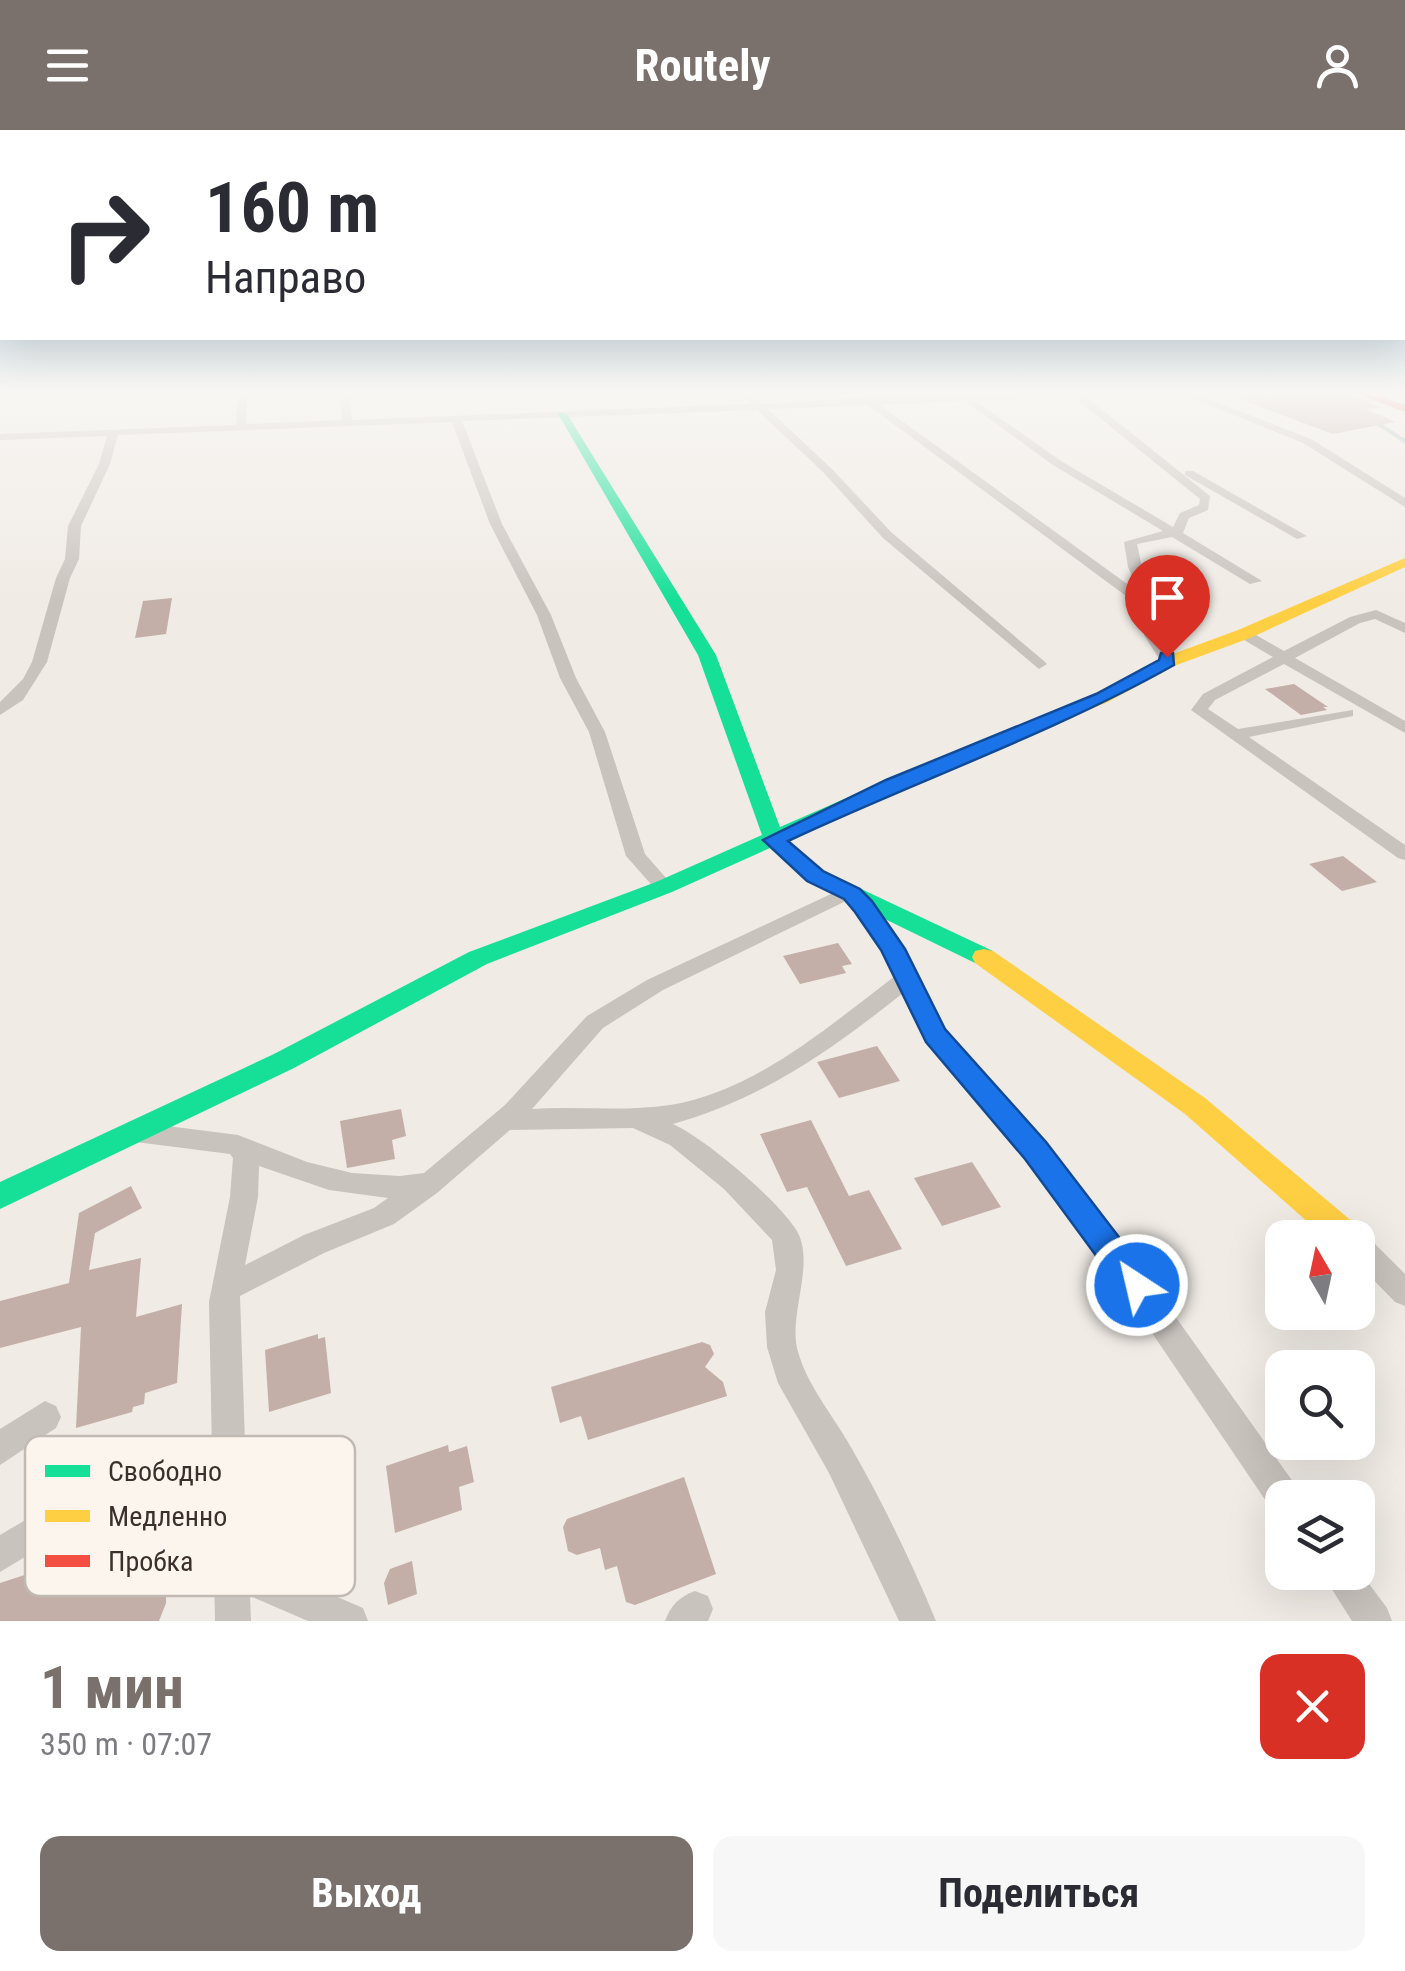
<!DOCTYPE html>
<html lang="ru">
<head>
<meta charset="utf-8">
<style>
  body { margin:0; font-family:"Roboto Condensed",sans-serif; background:#f7f7f7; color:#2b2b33; height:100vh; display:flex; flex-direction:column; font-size:38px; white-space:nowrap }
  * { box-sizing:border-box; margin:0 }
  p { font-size:32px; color:#7c7c81 }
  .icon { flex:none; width:55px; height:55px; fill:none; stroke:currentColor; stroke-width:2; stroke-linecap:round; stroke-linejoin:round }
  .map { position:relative; height:1491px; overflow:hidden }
  .side { display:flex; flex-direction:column; background:#fff; flex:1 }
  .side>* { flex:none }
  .hud { position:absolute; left:0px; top:0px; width:1405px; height:210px; box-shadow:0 10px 40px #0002; background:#fff; color:#2b2b33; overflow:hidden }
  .needle { width:65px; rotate:351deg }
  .controls { position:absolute; left:1265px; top:1090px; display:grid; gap:20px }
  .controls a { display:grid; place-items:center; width:110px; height:110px; border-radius:20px; background:#fff; box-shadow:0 10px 40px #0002; font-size:50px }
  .pin { position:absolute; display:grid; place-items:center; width:85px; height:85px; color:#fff; margin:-102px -42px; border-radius:50% 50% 50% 0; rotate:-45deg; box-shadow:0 0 10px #0007 }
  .pin .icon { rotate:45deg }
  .me { position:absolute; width:110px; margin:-55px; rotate:325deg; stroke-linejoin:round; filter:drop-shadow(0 0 8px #0008) }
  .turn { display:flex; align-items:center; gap:35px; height:210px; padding:0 40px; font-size:45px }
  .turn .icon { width:130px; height:130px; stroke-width:2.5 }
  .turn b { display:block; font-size:70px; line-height:85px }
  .round { display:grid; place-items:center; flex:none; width:105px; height:105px; border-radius:20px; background:#f7f7f7 }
  .headline { display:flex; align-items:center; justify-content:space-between; height:170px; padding:0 40px }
  h1 { font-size:60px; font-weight:700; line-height:75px; color:#7a716c }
  .primary-button { display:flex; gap:20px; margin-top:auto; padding:20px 40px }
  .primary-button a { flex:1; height:115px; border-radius:20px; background:#7a716c; color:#fff; font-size:40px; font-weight:700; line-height:115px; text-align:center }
  .primary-button a+a { background:#f7f7f7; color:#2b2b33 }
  header { display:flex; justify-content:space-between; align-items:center; height:130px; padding:0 40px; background:#7a716c; color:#fff; font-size:45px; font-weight:700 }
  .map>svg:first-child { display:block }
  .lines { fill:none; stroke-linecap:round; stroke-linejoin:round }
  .stream { stroke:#a1c2c1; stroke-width:4 }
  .building { fill:#c3afa7 }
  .street { fill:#c9c3be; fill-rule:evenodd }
  .fast { fill:#16e098; fill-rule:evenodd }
  .slow { fill:#ffcf43; fill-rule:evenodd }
  .jam { fill:#f24e42; fill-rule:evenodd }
  .route { fill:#1a73e8; stroke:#114b97; stroke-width:2.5 }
  .key { fill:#fbf5ee; stroke:#c1bab4; stroke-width:2.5 }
  .key-label { font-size:28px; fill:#3b302b }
</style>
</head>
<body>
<header><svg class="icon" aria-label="menu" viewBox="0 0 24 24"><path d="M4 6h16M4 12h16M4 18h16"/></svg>Routely<svg class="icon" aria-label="person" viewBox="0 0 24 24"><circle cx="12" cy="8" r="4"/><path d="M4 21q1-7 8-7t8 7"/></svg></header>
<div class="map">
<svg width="1405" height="1491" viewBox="0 0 1405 1491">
  <rect width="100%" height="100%" fill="#f0ebe5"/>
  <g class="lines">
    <polyline class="stream" points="1375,292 1405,311"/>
  </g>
  <g class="building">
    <polygon points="1228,261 1344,261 1381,278 1366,279 1395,292 1333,304 1228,265"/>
    <polygon points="172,468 166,504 135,508 143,471"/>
    <polygon points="1294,554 1328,577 1323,577 1327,580 1301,585 1265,559"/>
    <polygon points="1343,726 1377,752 1342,761 1309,734"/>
    <polygon points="838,813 852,834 842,836 846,843 800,854 783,826"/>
    <polygon points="877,916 900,951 839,968 817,932"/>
    <polygon points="401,979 406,1006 392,1010 395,1029 347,1038 340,991"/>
    <polygon points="811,990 849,1066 869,1060 902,1119 846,1136 807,1057 787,1062 760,1004"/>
    <polygon points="972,1032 1001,1077 942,1096 914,1048"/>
    <polygon points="131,1056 142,1078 95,1103 89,1140 141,1128 136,1187 182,1174 177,1253 145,1263 144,1274 133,1277 132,1282 76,1298 81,1197 0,1218 0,1171 69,1153 79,1083"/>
    <polygon points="318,1204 318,1209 325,1207 331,1263 269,1282 265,1220"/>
    <polygon points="702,1212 710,1215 714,1224 705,1237 723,1252 727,1266 588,1310 581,1286 560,1293 551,1257"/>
    <polygon points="448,1315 449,1322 467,1316 474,1352 459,1357 462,1380 395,1403 386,1336"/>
    <polygon points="684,1347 716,1444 635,1475 626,1472 617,1436 605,1440 600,1418 577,1425 568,1421 563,1397 567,1389"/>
    <polygon points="157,1414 156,1442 166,1446 166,1473 159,1491 0,1491 0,1453 37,1441 36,1450"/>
    <polygon points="412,1431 417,1464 388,1475 384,1453 390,1439"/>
  </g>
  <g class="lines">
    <g class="street">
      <path d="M238 261H248L246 294 342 290 339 261H349L352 290 751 274 738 261H748L762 274 867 267 1153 261 1085 266 1210 366 1208 380 1189 388 1183 403 1262 451 1250 454 1172 407 1137 414 1142 437 1163 481 1158 505 1176 532 1168 537 1163 535 1144 505 1149 483 868 275 768 279 831 338 891 402 1044 531 1047 534 1039 539 883 408 823 342 757 280 462 291 502 394 551 485 576 548 605 602 645 724 674 757 664 763 657 761 626 726 589 602 560 548 537 485 490 394 452 292 118 305 110 334 81 396 79 429 70 448 47 532 23 570 0 585V572L23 549 32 532 56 448 65 429 68 396 99 334 107 306 0 310V304L236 295ZM1074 267 1200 369 1199 375 1180 383 1173 397 1061 331 976 271ZM965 271 1053 335 1163 401 1124 412 1128 437 1141 464 880 275Z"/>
      <polygon points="1175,261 1188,261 1311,309 1405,368 1405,377 1303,313"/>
      <polygon points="1185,341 1193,341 1307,406 1297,409 1185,345"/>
      <polygon points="1376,480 1405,493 1405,503 1375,489 1360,493 1295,528 1405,591 1405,603 1284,534 1215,570 1208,579 1238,599 1353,580 1353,586 1249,607 1405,715 1405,730 1398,728 1191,580 1203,564 1273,527 1239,507 1239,501 1249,501 1284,521 1350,487"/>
      <path d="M848 756 859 759 900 814 944 900 1103 1085 1296 1356 1301 1368H1282V1384L1272 1380 1083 1101 927 911 903 863C830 921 764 968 673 994 706 1009 775 1068 795 1098 817 1130 789 1181 797 1218 806 1255 834 1286 852 1319 883 1373 912 1433 936 1491H899L829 1343 778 1253 767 1217 765 1182 776 1140 772 1110 724 1059 670 1015 633 998 510 1000 437 1063 394 1094 324 1123 240 1166 249 1429 363 1478 368 1491H308L250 1466 251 1491H215L212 1354 60 1406 0 1442V1405L51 1375 212 1321 209 1172 230 1067 233 1028 230 1024 136 1012 127 1009 123 1002 127 995 136 992 238 1005 307 1032 352 1043 400 1046 424 1043 505 975 587 886 647 850ZM846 771 882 821 895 846C829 896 754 962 670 975 624 982 578 976 532 979L603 898 663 860ZM259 1036 329 1060 388 1068 374 1078 304 1105 245 1135 258 1067Z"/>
      <polygon points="1358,1104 1368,1107 1405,1144 1405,1176 1395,1172 1358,1134 1358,1108 1348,1108"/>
      <polygon points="45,1271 56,1276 61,1287 56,1298 0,1335 0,1299"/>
      <polygon points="1358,1439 1387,1478 1392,1491 1352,1491 1321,1442 1358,1442"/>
      <path d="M695 1461 708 1466 713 1479 708 1491H665C671 1475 679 1467 695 1461Z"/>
    </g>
    <polygon class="fast" points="557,282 567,284 716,525 780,697 922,635 936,635 939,639 787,710 823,741 993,821 996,827 993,833 975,833 807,751 770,718 672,762 487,834 294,938 0,1079 0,1052 274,924 469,822 656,752 762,705 698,525"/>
    <g class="slow">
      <polygon points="1405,428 1405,437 1250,508 1174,536 1108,572 936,643 929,645 919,639 1096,564 1162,528 1238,500"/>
      <polygon points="984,819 993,821 1205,968 1360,1098 1365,1108 1360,1118 1358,1108 1326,1108 1185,984 975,833 972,827 975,821"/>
    </g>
    <polygon class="jam" points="1349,261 1364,261 1405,275 1405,282"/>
  </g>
  <linearGradient id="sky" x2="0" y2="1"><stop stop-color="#8bbad8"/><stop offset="0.56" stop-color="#f8f6f3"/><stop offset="1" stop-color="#f8f6f3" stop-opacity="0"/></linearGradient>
  <rect width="1405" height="470" fill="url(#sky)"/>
  <path class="route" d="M1161 523H1173L1174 535C1051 604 916 651 788 711L823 741 860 759 872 771 905 819 945 899 1046 1012 1148 1145 1153 1155 1148 1165 1137 1170 1125 1165 1025 1029 926 912 881 820 855 782 844 769 807 751 763 710 886 650 1096 564 1159 530Z"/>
  <rect x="25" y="1306" width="330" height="160" rx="15" class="key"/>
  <rect x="45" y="1335" width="45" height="12" fill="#16e098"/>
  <rect x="45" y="1380" width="45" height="12" fill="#ffcf43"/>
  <rect x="45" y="1425" width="45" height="12" fill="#f24e42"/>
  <g class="key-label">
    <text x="108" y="1351">Свободно</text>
    <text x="108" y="1396">Медленно</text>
    <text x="108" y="1441">Пробка</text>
  </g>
</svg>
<div class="controls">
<a><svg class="needle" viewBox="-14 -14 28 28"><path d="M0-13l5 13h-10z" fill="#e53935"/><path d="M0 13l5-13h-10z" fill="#7c7c81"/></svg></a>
<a><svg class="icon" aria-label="search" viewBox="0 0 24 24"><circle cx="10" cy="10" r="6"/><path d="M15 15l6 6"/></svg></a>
<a><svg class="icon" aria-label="layers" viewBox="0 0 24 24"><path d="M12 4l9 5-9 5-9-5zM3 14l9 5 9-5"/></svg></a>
</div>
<div class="pin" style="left:1167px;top:527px;background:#d93025"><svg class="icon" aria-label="arrive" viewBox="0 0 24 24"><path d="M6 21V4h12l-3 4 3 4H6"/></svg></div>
<svg class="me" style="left:1137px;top:1155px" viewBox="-20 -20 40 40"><circle r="17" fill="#1a73e8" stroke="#fff" stroke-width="3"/><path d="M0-11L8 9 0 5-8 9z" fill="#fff"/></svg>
<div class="hud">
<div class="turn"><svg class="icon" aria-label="right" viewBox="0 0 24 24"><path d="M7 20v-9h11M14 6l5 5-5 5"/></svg><div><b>160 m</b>Направо</div></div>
</div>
</div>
<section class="side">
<div class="headline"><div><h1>1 мин</h1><p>350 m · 07:07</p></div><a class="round" style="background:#d93025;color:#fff"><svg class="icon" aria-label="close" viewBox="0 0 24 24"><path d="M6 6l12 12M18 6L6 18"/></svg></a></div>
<div class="primary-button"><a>Выход</a><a>Поделиться</a></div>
</section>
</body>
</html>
